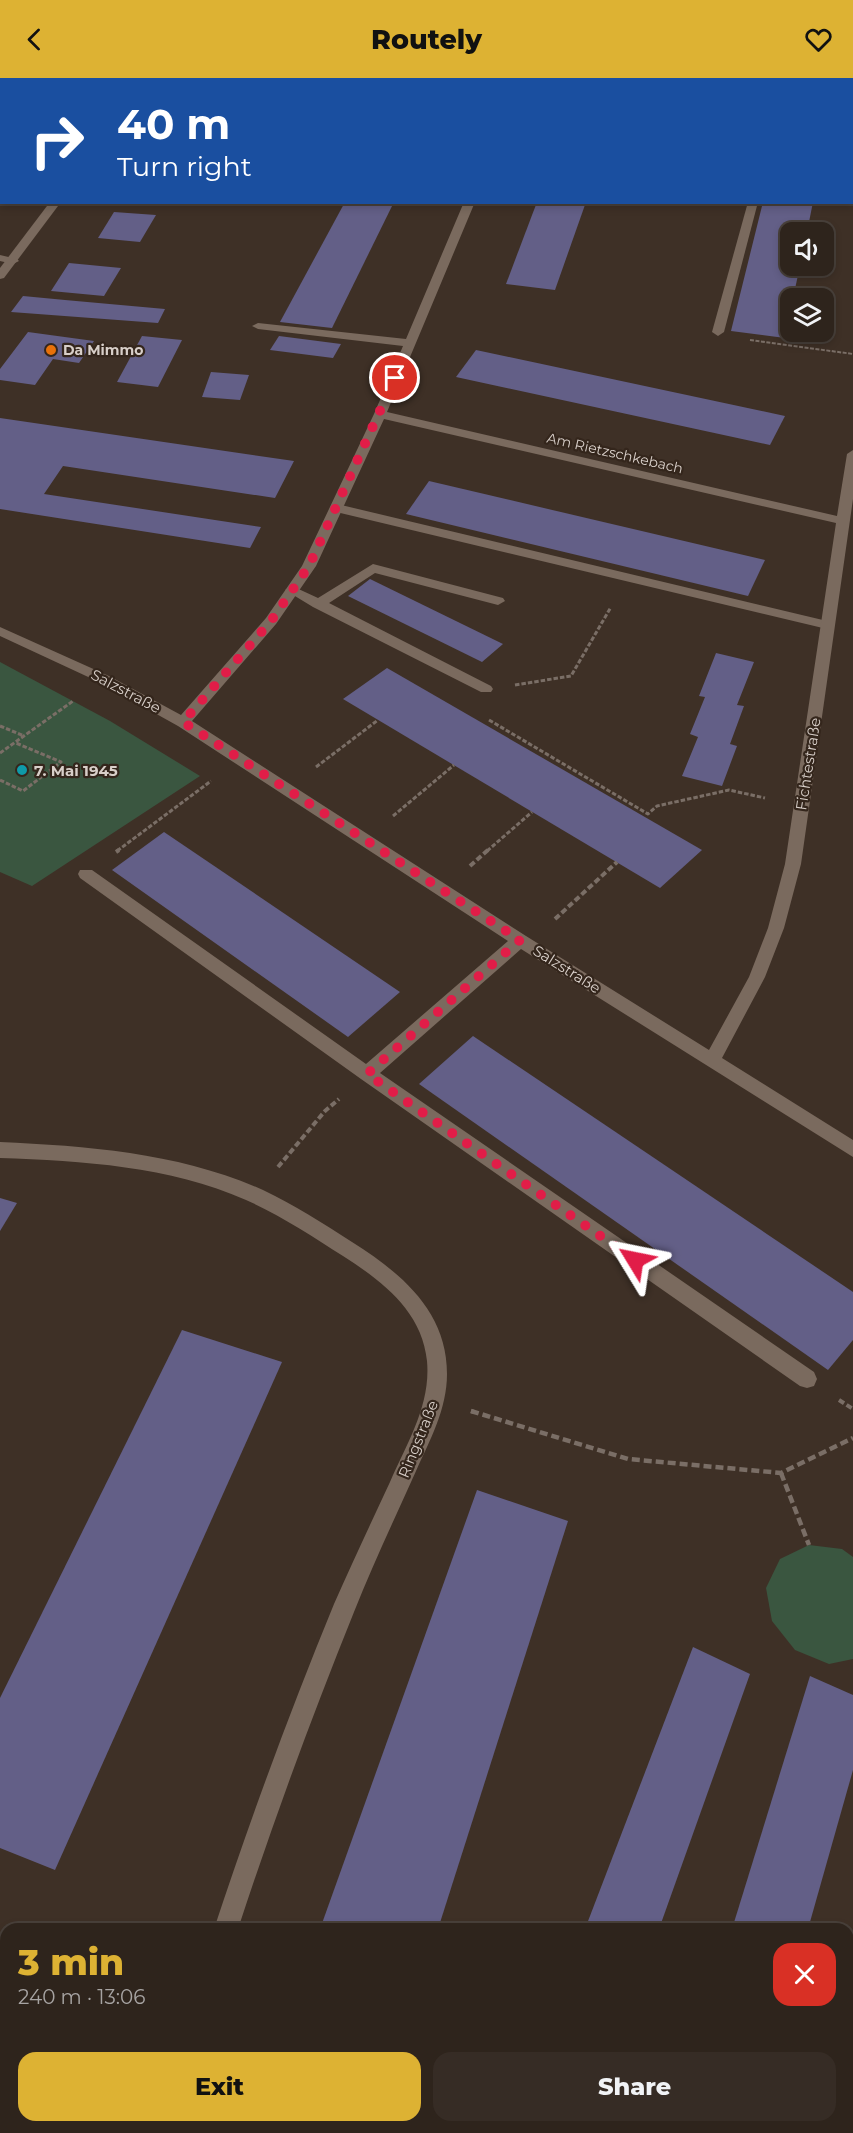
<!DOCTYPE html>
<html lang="en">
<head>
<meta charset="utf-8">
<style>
  body { margin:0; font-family:Montserrat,sans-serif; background:#362c25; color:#f1f3f6; height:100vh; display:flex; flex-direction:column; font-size:22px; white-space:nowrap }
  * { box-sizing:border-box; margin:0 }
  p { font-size:20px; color:#a7a4a3 }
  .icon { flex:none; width:33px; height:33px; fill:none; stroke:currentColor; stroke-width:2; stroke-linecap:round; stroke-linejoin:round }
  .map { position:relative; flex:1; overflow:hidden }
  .side { position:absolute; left:0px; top:1845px; width:854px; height:210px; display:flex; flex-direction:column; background:#2e241c; border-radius:18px 18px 0 0; box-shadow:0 3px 9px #0003,0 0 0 2px #49413b }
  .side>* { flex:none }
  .guide { position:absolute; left:0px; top:0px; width:854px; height:126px; box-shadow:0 3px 9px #0003,0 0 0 2px #49413b; background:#1a4fa0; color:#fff; overflow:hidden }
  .tools { position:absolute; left:780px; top:144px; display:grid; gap:12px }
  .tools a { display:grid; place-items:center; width:54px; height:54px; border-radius:12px; background:#2e241c; box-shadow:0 3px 9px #0003,0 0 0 2px #49413b; font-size:30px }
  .pin { position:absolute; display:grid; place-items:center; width:51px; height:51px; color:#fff; margin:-26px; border:3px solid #fff; border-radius:50%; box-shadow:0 2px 6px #0007 }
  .me { position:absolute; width:66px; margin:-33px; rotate:305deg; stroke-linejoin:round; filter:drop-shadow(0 0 4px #0008) }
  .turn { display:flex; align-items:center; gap:21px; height:126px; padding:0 18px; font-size:27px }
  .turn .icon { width:78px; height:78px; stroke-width:2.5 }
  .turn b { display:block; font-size:42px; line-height:51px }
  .round { display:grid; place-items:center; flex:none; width:63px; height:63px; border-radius:18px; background:#362c25 }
  .headline { display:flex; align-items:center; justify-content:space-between; height:102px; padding:0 18px }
  h1 { font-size:36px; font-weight:800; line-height:45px; color:#ddb233 }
  .primary-button { display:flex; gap:12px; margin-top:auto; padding:12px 18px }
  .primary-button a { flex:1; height:69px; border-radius:18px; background:#ddb233; color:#111; font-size:24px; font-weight:800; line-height:69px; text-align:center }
  .primary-button a+a { background:#362c25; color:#f1f3f6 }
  header { display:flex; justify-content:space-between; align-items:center; height:78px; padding:0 18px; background:#ddb233; color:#111; font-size:27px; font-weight:800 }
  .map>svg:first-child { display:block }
  .green { fill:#3a5640 }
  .building { fill:#635f87 }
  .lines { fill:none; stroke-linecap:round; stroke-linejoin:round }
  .path-far3 { stroke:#7a6e66; stroke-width:2; stroke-dasharray:4 1.5; stroke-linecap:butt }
  .path-far2 { stroke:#7a6e66; stroke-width:3; stroke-dasharray:4.5 2; stroke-linecap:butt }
  .path-far1 { stroke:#7a6e66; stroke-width:4; stroke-dasharray:6 3; stroke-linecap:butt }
  .path { stroke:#7a6e66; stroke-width:4.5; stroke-dasharray:8 4; stroke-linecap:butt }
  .service { fill:#7a6a5e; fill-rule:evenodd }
  .minor { fill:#7a6a5e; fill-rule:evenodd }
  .tertiary { fill:#7a6a5e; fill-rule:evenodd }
  .route { stroke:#e11d48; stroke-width:10; stroke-dasharray:0 18 }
  .food-dot { fill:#e8710a; stroke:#34261c; stroke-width:2 }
  .culture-dot { fill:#0f9aa8; stroke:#34261c; stroke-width:2 }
  .labels { text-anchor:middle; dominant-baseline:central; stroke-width:4.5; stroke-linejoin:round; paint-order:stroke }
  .far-poi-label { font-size:14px; font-weight:bold; fill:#d8cfc9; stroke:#34261c; text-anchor:start }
  .far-street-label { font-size:14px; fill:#d8cfc9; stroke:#34261c }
  .street-label { font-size:15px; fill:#d8cfc9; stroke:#34261c }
  .poi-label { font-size:15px; font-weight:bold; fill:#d8cfc9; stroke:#34261c; text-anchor:start }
</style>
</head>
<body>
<header><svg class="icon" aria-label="back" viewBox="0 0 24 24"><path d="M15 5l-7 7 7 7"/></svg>Routely<svg class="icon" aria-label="heart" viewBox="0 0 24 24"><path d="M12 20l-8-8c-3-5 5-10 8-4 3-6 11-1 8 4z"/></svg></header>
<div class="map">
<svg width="853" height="2055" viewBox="0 0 853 2055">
  <rect width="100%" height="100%" fill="#3e3026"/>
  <g class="green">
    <polygon points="0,584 110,643 200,698 32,808 0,794"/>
    <polygon points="809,1467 842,1471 853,1479 853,1581 829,1586 795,1572 772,1543 766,1510 780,1481"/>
  </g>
  <g class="building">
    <polygon points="345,124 394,124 332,250 280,244"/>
    <polygon points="537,124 586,124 555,212 506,206"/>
    <polygon points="763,124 813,124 807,154 790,154 790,188 800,188 793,220 790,220 785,260 731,253"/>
    <polygon points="114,134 156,137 140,164 98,160"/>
    <polygon points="69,185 121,190 104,218 51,213"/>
    <polygon points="23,218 65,222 165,231 158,245 11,234"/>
    <polygon points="28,254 94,263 79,285 53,281 35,307 0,302 0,291"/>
    <polygon points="142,258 182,262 158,309 117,304"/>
    <polygon points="279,258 341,266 333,280 270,272"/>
    <polygon points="476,272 785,338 770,367 456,299"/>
    <polygon points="211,294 249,297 240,322 202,319"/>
    <polygon points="0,340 294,383 275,420 63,388 44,416 261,449 250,470 0,431"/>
    <polygon points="429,403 765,482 748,518 406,436"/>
    <polygon points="370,501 503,566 482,584 348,518"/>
    <polygon points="716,575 754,584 737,627 744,628 730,666 737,668 722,708 682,698 698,659 690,656 705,619 699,618"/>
    <polygon points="387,590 702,772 660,810 343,621"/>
    <polygon points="164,754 400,914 348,959 112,792"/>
    <polygon points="473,958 853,1214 853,1262 828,1292 419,1006"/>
    <polygon points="0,1120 17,1125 0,1153"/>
    <polygon points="182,1252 282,1284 55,1792 0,1770 0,1620"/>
    <polygon points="477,1412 568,1443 438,1851 320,1851"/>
    <polygon points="693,1569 750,1596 659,1851 585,1851"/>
    <polygon points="810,1598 853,1617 853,1692 808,1851 732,1851"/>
    <polygon points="848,1875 853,1878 853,1952 848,1949"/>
    <polygon points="848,2037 853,2040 853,2055 731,2055 720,2049 848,2049"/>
    <polygon points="588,2049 678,2049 676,2055 586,2055"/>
  </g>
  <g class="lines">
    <polyline class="path-far3" points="750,262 853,276"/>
    <g class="path-far2">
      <polyline points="515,607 571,598 611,529"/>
      <polyline points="489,642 648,736 657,728 729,712 765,720"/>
      <polyline points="0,648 24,658"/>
      <polyline points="0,675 73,623"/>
      <polyline points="316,689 378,642"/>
      <polyline points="0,702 23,713 61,684 16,665"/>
      <polyline points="393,738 454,687"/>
      <polyline points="117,773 211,703"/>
      <polyline points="487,773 532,734"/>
    </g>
    <g class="path-far1">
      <polyline points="116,774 119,772"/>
      <polyline points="470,788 488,772"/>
      <polyline points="555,841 617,784"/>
      <polyline points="278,1089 325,1033 339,1021"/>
      <polyline points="839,1322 853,1331"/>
      <polyline points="471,1333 474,1334"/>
    </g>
    <g class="path">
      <polyline points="471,1333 628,1381 781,1395 853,1360"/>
      <polyline points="781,1395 809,1467"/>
    </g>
    <g class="service">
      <polygon points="337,426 827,543 834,547 827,551 332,433 330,430 332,427"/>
      <polygon points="373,486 503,520 505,523 498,527 375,495 329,525 491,608 493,611 491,614 481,614 313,529 285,512 292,508 318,520"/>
    </g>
    <g class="minor">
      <rect x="518" y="0" width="10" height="2"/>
      <polygon points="531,0 556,0 557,2 532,2"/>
      <rect x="783" y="0" width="10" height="2"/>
      <rect x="852" y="83" width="1" height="6"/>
      <path d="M464 124H475L387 334 837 438 847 376 853 372V421L801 786 784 850 765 899 722 980 853 1062V1079L521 871 380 995 814 1294 817 1301 814 1308 807 1310 800 1308 361 1001 80 800 78 796 80 792H92L366 986 508 863 178 648 99 604 0 558V549L109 598 181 637 266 540 302 488 374 336 403 268 258 251 252 248 258 245 406 261ZM384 341 836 445 785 786 768 850 749 899 709 972 526 858 192 643 276 546 316 488Z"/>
      <polygon points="748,124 758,124 724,254 718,258 712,254"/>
      <polygon points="0,177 17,181 19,183 13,186 0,183"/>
      <path d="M0 1064C89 1068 180 1075 263 1112 294 1127 323 1145 352 1164 401 1195 447 1233 447 1296 447 1331 430 1362 416 1393 395 1440 373 1486 354 1534 312 1638 273 1744 238 1851H214C250 1742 290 1633 334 1526 352 1485 371 1445 390 1404 407 1365 431 1327 427 1283 422 1233 382 1203 343 1178 312 1158 280 1137 246 1122 169 1088 83 1083 0 1080Z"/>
      <polygon points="0,2018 6,2020 6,2049 34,2049 36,2055 6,2055 4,2049 0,2048"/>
      <polygon points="150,2049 176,2049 174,2055 148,2055"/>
    </g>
    <g class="tertiary">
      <polygon points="133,0 143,0 132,2"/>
      <polygon points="50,124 61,124 4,200 0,201 0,190"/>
    </g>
  </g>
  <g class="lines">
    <polyline class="route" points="395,300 309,488 271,543 183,644 520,862 367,996 635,1182"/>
  </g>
  <circle class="food-dot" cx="51" cy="272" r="6"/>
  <circle class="culture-dot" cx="22" cy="692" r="6"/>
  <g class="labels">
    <g class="far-poi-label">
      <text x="63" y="272">Da Mimmo</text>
    </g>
    <g class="far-street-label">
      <text transform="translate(615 375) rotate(13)">Am Rietzschkebach</text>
    </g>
    <g class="street-label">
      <text transform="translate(126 613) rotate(28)">Salzstraße</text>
      <text transform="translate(808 686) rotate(-81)">Fichtestraße</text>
      <text transform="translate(567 891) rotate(32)">Salzstraße</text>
      <text transform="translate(418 1361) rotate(-68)">Ringstraße</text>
    </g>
    <g class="poi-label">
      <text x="34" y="692">7. Mai 1945</text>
    </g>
  </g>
</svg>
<div class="tools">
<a><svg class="icon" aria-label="sound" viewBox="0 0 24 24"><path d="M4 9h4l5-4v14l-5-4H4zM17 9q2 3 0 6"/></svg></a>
<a><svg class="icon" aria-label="layers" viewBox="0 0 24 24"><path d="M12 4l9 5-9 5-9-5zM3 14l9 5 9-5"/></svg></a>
</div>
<div class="pin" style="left:395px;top:300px;background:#d93025"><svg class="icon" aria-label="arrive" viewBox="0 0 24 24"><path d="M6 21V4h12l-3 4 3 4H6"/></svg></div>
<svg class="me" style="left:635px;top:1182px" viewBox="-20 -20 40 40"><path d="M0-17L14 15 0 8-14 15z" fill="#e11d48" stroke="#fff" stroke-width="4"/></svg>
<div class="guide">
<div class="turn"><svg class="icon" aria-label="right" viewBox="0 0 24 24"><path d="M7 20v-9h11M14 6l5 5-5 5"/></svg><div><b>40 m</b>Turn right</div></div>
</div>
<section class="side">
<div class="headline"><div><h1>3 min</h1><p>240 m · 13:06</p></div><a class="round" style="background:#d93025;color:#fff"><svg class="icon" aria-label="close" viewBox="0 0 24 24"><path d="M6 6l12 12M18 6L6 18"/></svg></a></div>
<div class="primary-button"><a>Exit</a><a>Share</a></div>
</section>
</div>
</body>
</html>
